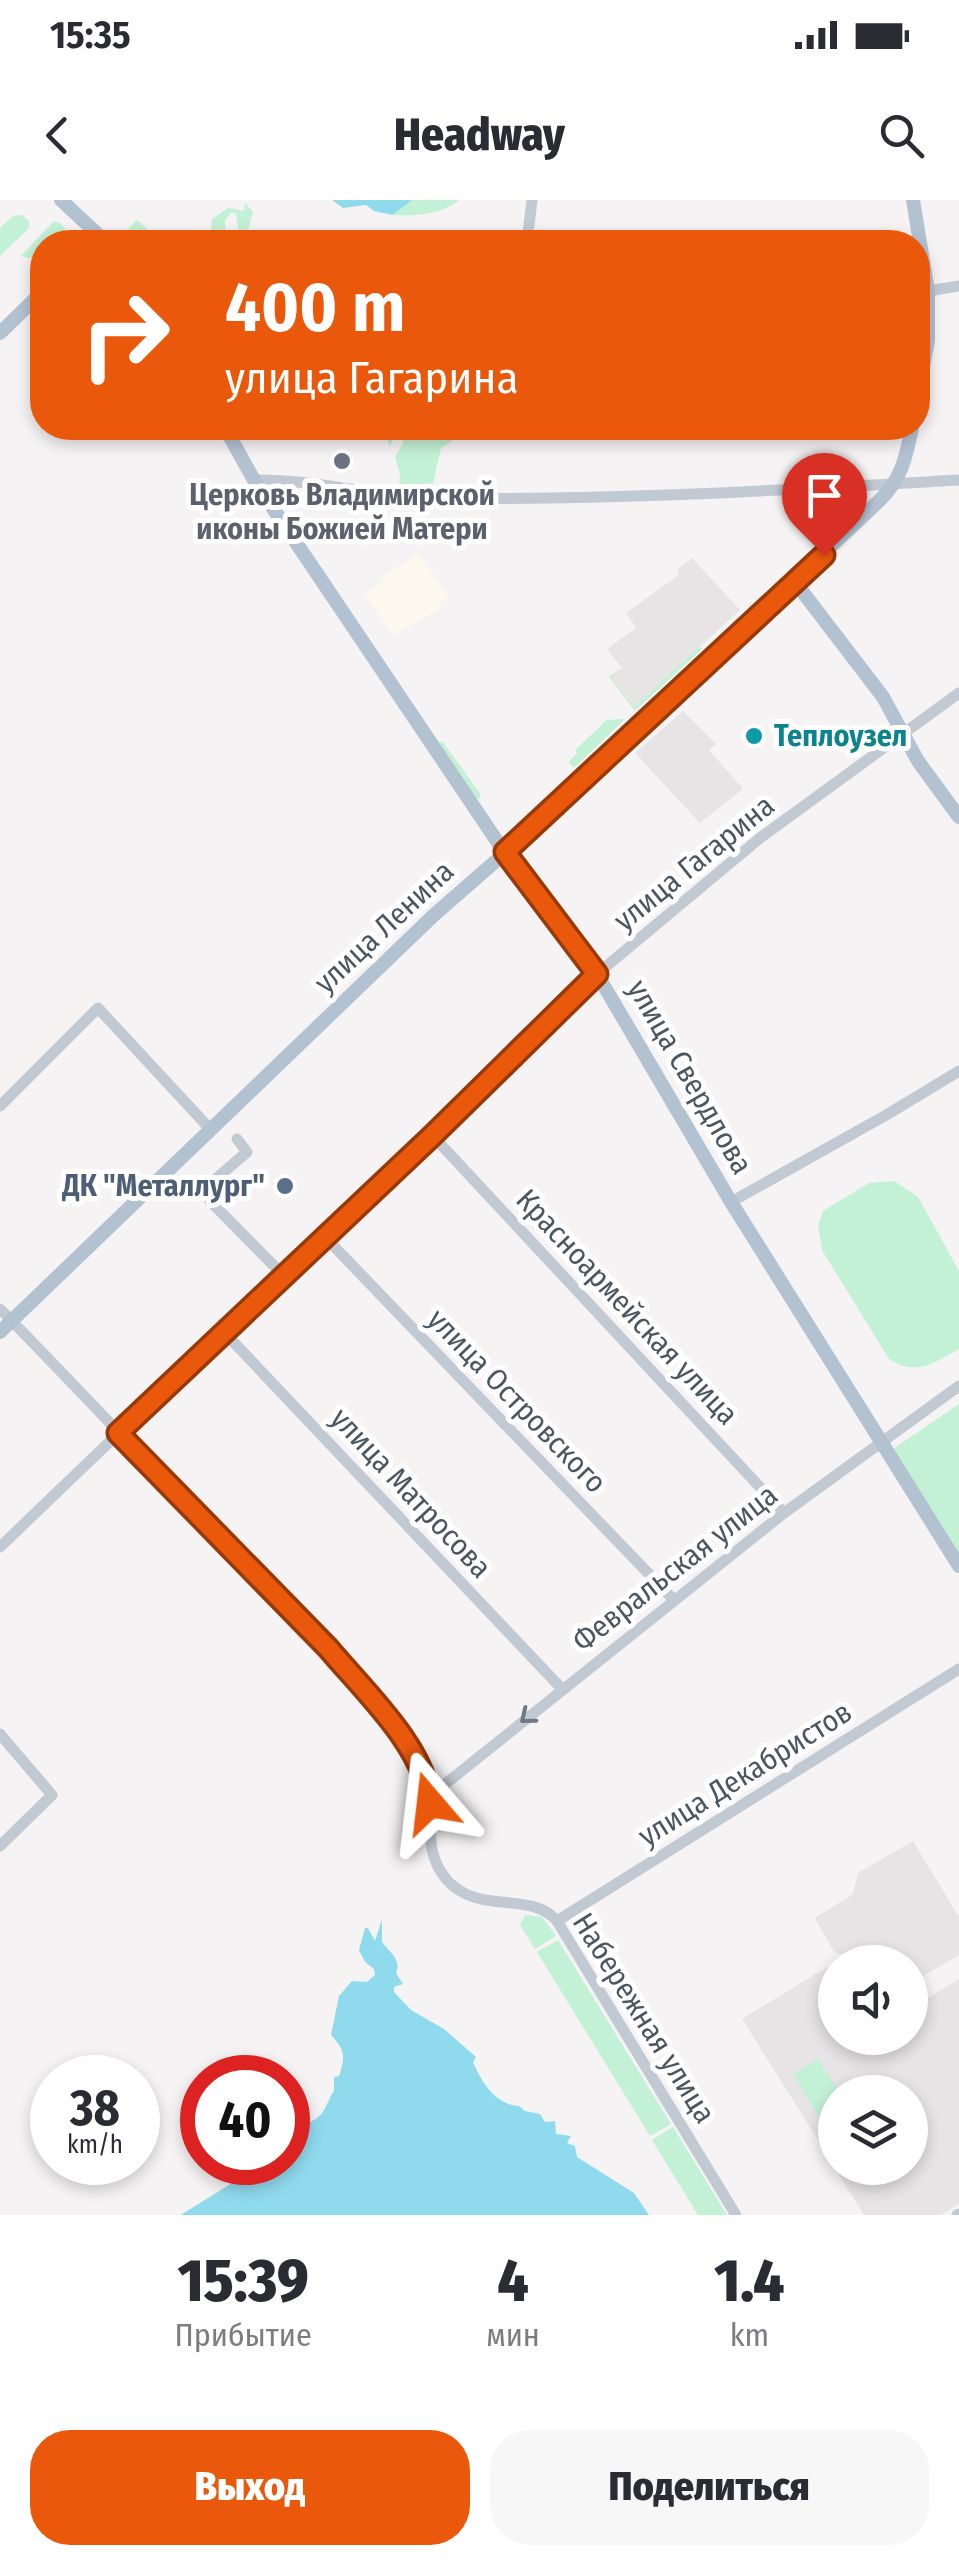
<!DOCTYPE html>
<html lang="ru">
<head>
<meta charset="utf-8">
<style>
  body { margin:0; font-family:"Fira Sans Condensed",sans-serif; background:#f7f7f7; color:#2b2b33; height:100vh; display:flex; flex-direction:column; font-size:38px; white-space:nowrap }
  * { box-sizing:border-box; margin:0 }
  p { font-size:32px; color:#7c7c81 }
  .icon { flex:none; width:55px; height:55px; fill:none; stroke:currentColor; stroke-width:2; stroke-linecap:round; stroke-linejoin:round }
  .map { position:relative; height:2015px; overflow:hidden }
  .drawer { display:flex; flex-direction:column; background:#fff; flex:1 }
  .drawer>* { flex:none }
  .hud { position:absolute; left:30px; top:30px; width:900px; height:210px; border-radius:40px; box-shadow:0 5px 15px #0003; background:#ea580c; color:#fff; overflow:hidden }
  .fabs { position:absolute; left:818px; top:1745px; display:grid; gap:20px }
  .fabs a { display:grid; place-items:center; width:110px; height:110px; border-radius:50%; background:#fff; box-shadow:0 5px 15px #0003; font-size:50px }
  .speed { position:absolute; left:30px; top:1855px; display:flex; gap:20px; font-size:50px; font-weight:700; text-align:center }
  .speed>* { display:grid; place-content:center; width:130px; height:130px; border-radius:50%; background:#fff; box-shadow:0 5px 15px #0003; line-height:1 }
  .speed small { font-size:25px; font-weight:400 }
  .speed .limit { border:15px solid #d22; background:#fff; color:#111 }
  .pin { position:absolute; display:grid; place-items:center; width:85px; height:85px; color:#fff; margin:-102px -42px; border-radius:50% 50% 50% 0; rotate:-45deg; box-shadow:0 0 10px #0007 }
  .pin .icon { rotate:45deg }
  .me { position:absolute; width:110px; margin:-55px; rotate:343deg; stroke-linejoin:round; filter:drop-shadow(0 0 8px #0008) }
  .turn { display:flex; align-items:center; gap:35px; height:210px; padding:0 30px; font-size:45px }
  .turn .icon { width:130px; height:130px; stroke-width:2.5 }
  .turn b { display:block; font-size:70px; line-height:85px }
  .eta { display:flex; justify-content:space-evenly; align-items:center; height:170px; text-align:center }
  .eta b { font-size:60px; font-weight:800; line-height:70px }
  .primary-button { display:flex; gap:20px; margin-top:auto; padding:20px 30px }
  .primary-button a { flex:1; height:115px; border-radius:40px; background:#ea580c; color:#fff; font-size:40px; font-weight:800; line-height:115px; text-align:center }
  .primary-button a+a { background:#f7f7f7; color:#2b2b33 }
  .status { display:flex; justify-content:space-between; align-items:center; height:70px; padding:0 50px; background:#fff; direction:ltr }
  .status svg { height:28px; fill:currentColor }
  header { display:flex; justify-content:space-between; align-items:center; height:130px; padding:0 30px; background:#fff; font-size:45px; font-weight:800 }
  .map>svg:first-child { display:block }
  .commercial { fill:#fdf9ef }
  .education { fill:#e6e4e5 }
  .green { fill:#c3f1d5 }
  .water { fill:#90daee }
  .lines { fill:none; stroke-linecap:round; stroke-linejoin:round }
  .minor { stroke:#c1cad2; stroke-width:11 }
  .major { stroke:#b3c2d1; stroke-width:14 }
  .oneway { stroke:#6e7983 }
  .route-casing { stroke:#983908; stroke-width:25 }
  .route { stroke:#ea580c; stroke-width:18 }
  .worship-dot { fill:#6b7280; stroke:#fff; stroke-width:4 }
  .culture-dot { fill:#0f9aa8; stroke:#fff; stroke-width:4 }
  .service-dot { fill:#5c6f8a; stroke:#fff; stroke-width:4 }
  .labels { text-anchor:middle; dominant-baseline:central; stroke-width:10; stroke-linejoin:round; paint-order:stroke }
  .worship-label { font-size:30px; font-weight:bold; fill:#5b616d; stroke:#fff }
  .culture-label { font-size:30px; font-weight:bold; fill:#0d838f; stroke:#fff; text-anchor:start }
  .street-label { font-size:30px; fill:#4a5661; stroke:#fff }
  .service-label { font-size:30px; font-weight:bold; fill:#4e5e75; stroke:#fff; text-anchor:end }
</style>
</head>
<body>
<div class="status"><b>15:35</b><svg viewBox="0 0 49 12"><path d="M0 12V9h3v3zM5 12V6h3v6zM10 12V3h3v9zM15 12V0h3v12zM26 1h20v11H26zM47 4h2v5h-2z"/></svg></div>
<header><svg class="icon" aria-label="back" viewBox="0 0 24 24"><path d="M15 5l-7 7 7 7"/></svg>Headway<svg class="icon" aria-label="search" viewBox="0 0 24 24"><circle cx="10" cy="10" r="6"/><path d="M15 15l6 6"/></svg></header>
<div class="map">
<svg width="959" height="2015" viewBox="0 0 959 2015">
  <rect width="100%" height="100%" fill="#f5f3f3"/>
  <polygon class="commercial" points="418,354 449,396 438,406 439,409 393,436 365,394 384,381 382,377"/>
  <g class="education">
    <polygon points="692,358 740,410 634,507 610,478 622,468 607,449 636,428 626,413 679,375 677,370"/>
    <polygon points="683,511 716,544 709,550 743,589 700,623 635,553"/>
    <polygon points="913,1641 959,1717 959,1755 910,1784 910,1762 854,1762 851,1757 834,1752 815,1718 853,1694 858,1673"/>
    <polygon points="827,1767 835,1781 835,1838 910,1838 910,1809 959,1779 959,2004 941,2015 864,2015 835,1968 910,1968 910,1892 835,1892 835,1967 742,1819"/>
  </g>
  <g class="green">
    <path d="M412 0H459C441 15 416 16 393 15Z"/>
    <polygon points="245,3 253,12 247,34 239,34 236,14 232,12 225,20 226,40 211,29 212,19 228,8 244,11"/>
    <polygon points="22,15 29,21 29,28 0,56 0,28 13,16"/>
    <polygon points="136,20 138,21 163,42 118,42"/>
    <polygon points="54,21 60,23 77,42 42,42 42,67 35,59 21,56"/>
    <polygon points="382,228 457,228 451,242 441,248 432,288 404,288 399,285 400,275 395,257 403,243 402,237 394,237 390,246"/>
    <polygon points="756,404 759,407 639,515 639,511"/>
    <polygon points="699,447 702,449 635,511 609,477 621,468 611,478 634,507"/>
    <polygon points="625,519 575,567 573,567 569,562 577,553 575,550 607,520"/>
    <polygon points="442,541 480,593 480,599 476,598 439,543"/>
    <path d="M894 981 918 997 959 1071V1149C933 1163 917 1177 889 1159L822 1050 818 1026 823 1011 869 983Z"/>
    <polygon points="959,1204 959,1352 893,1249"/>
    <polygon points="525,1715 542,1717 556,1736 535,1749 520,1725"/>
    <polygon points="558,1740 671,1924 650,1936 537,1752"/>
    <polygon points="818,1859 839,1892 835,1892 835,1915 823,1923 793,1874"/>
    <polygon points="673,1927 727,2015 698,2015 652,1940"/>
  </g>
  <g class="water">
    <polygon points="332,0 412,0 393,15 374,11 366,5 343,8"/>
    <path d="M382 1719V1742C389 1752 402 1759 396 1773L403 1784 394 1787V1792L411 1810 444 1829 476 1857 473 1862C482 1883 496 1905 519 1906L525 1911 540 1914 545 1922 555 1921 556 1934 571 1936 567 1943 575 1946 577 1957 634 1993 649 2015H181C197 2004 253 1972 259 1963L288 1962V1929C296 1925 306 1924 314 1920 326 1914 327 1900 334 1891V1877L339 1876C345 1857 346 1851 331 1835L339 1796 352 1781 367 1782 375 1775 374 1769 365 1762 359 1750 365 1728H368L375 1741Z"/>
  </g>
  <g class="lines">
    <g class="minor">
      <polyline points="527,42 532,0"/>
      <polyline points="928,91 959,86"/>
      <path d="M254 280C315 279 375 297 435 298 610 301 785 290 959 280"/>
      <polyline points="0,906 98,808 211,930"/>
      <polyline points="432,935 784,1313"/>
      <polyline points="237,939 247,952 210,984 210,1001 284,1076"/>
      <polyline points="731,1002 888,914 959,871"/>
      <polyline points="325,1037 673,1399"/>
      <path d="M0 1109C69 1179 136 1251 205 1322 274 1392 344 1461 403 1540 414 1554 425 1569 428 1587 434 1621 422 1651 447 1680 479 1716 531 1690 557 1721L736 2015"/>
      <polyline points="224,1132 562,1489"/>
      <polyline points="0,1347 597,774 760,638 959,493"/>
      <polyline points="0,1534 52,1595 0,1646"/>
      <polyline points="429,1597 784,1313 959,1186"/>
      <polyline points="557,1721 959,1469"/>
      <polyline points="957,2015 959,2014"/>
    </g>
    <g class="major">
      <polyline points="61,0 106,42"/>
      <polyline points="913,0 928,91 928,140 918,195"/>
      <polyline points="0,133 42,92"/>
      <polyline points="225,228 254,280 505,653 597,774 731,1002 959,1366"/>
      <polyline points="795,382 883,497 918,561 959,617"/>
      <path d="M0 1132 434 715 505 653 880 300C902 278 906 257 912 228"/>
    </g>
  </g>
  <defs><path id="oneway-chevron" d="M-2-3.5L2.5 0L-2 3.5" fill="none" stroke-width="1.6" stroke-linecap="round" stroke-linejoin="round" transform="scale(2.5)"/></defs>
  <use class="oneway" href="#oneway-chevron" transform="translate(527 1517) rotate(141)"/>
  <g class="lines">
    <g class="route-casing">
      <path id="route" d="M430 1603C426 1548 363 1490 328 1448L118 1233 432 936 597 774 505 652 824 355"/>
    </g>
    <use href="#route" class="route"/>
  </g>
  <circle class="worship-dot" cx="342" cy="261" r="10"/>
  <circle class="culture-dot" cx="754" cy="536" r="10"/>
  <circle class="service-dot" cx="285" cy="986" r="10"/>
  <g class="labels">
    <g class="worship-label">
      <text x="342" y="295">Церковь Владимирской<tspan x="342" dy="34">иконы Божией Матери</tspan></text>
    </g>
    <g class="culture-label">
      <text x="774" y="536">Теплоузел</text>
    </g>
    <g class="street-label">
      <text transform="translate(694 663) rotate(-39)">улица Гагарина</text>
      <text transform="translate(384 727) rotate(-43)">улица Ленина</text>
      <text transform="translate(690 877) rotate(60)">улица Свердлова</text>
      <text transform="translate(627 1107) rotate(47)">Красноармейская улица</text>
      <text transform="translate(517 1201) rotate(46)">улица Островского</text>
      <text transform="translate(411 1293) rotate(47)">улица Матросова</text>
      <text transform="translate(675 1368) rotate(-38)">Февральская улица</text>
      <text transform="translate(745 1574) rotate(-32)">улица Декабристов</text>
      <text transform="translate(644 1818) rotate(58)">Набережная улица</text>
    </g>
    <g class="service-label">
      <text x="265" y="986">ДК "Металлург"</text>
    </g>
  </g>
</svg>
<div class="fabs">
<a><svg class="icon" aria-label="sound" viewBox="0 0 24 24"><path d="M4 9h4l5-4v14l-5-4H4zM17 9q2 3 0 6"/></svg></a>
<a><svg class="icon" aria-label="layers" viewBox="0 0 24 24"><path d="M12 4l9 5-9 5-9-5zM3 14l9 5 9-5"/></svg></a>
</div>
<div class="speed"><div>38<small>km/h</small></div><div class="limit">40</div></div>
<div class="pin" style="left:824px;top:355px;background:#d93025"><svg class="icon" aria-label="arrive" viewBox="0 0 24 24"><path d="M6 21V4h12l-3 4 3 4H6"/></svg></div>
<svg class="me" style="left:430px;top:1603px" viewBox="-20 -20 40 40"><path d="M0-17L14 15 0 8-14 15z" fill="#ea580c" stroke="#fff" stroke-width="4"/></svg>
<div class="hud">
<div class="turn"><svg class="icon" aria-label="right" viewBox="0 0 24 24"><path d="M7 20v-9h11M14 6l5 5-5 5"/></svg><div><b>400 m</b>улица Гагарина</div></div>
</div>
</div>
<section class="drawer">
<div class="eta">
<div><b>15:39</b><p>Прибытие</p></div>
<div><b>4</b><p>мин</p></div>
<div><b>1.4</b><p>km</p></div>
</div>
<div class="primary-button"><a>Выход</a><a>Поделиться</a></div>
</section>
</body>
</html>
